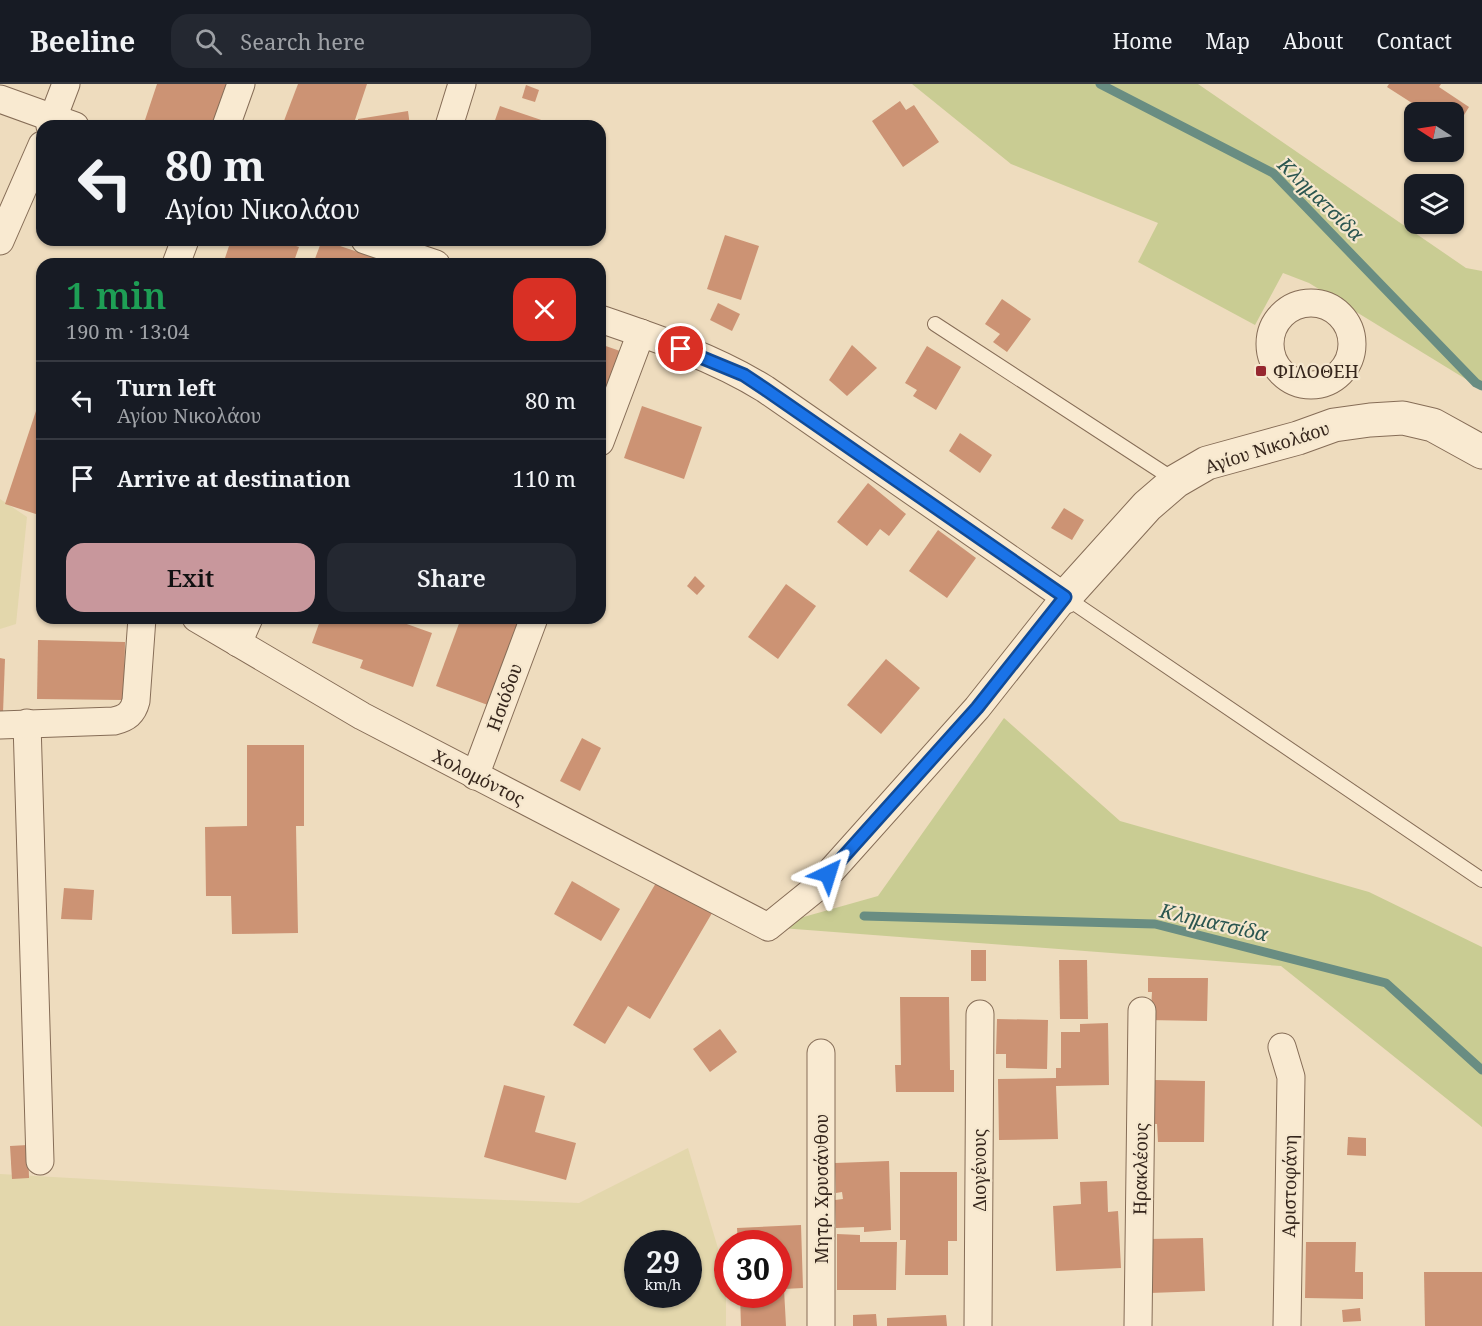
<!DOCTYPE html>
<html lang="en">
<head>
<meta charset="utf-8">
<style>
  body { margin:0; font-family:"Noto Serif",serif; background:#242831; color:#f1f3f6; height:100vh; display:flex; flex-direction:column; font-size:22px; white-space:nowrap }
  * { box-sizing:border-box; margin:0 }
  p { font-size:20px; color:#9ea1a6 }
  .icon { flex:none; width:33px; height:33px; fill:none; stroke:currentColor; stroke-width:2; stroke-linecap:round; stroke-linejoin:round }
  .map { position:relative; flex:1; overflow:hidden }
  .side { position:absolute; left:36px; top:174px; width:570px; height:366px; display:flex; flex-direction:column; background:#171b24; border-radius:18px; box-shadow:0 2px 4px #0004 }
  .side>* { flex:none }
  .hud { position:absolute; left:36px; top:36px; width:570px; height:126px; border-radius:18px; box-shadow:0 2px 4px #0004; background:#171b24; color:#f1f3f6; overflow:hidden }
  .needle { width:39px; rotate:282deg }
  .tools { position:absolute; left:1404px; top:18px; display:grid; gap:12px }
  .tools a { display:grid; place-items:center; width:60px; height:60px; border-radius:12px; background:#171b24; box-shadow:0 2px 4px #0004; font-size:30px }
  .speed { position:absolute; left:624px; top:1146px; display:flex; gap:12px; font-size:30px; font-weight:700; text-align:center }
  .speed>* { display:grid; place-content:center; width:78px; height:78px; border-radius:50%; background:#171b24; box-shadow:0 2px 4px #0004; line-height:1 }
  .speed small { font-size:15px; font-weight:400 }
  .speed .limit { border:9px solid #d22; background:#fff; color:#111 }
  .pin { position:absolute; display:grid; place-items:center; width:51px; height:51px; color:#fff; margin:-26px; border:3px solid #fff; border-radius:50%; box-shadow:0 2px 6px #0007 }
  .me { position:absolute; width:66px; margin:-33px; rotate:41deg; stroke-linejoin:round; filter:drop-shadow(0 0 4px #0008) }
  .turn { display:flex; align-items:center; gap:21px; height:126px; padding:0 30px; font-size:27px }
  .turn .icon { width:78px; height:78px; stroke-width:2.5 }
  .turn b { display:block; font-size:42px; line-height:51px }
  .round { display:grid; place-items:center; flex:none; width:63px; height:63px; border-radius:18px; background:#242831 }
  .headline { display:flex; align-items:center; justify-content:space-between; height:102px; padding:0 30px }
  h1 { font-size:36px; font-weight:600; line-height:45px; color:#1e9e55 }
  .action { display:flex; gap:12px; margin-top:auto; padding:12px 30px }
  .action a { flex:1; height:69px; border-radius:18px; background:#c8979c; color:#111; font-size:24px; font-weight:600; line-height:69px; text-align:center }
  .action a+a { background:#242831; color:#f1f3f6 }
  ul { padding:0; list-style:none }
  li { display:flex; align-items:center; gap:18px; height:78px; padding:0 30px; border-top:2px solid #363941 }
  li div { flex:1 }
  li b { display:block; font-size:22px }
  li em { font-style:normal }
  header { display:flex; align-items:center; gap:36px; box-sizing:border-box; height:84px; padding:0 30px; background:#171b24; border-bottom:2px solid #363941 }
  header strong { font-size:28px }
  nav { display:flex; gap:33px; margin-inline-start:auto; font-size:21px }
  .search { width:420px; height:54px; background:#242831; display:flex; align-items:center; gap:15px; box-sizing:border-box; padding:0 21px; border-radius:18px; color:#9ea1a6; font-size:22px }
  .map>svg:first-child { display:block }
  .farmland { fill:#e3d7ac; fill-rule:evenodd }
  .green { fill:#c9cc93 }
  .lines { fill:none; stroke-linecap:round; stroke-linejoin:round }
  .stream { stroke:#698d82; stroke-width:9 }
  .building { fill:#cc9374 }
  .service-casing { stroke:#866d57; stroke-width:16 }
  .minor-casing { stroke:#866d57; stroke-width:29 }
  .tertiary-casing { stroke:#866d57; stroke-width:35 }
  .service { stroke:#f9ead1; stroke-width:14 }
  .minor { stroke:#f9ead1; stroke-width:27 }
  .tertiary { stroke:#f9ead1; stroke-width:33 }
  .route-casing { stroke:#114b97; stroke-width:15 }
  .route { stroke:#1a73e8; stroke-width:10 }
  .poi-dot { fill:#96272f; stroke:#f5e7ce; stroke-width:2 }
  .labels { text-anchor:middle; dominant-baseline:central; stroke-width:4.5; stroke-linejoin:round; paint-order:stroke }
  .poi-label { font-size:18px; fill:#36261c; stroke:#f5e7ce; text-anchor:start }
  .street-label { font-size:18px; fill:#36261c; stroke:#f5e7ce }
  .water-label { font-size:20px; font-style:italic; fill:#2b5650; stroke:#f5e7ce }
</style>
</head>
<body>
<header>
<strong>Beeline</strong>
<div class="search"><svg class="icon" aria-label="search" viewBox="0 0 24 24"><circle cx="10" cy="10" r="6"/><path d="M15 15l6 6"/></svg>Search here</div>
<nav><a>Home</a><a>Map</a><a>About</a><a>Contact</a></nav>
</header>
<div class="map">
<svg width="1482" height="1242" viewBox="0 0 1482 1242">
  <rect width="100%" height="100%" fill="#eedcbe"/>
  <g class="farmland">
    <polygon points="0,415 27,433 16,540 0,545"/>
    <path d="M688 1064 726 1191V1242H0V1090L335 1109 579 1119ZM638 1160H688V1210H638Z"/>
  </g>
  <g class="green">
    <polygon points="912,0 1198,0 1466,184 1482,187 1482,305 1309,199 1283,189 1255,241 1138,178 1158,139 1011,80"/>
    <polygon points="1004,634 1120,737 1369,808 1482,863 1482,1043 1281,882 768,843 878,812"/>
  </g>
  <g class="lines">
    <g class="stream">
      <polyline points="1100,0 1273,89 1476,299 1482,302"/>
      <polyline points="864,832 1155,840 1386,899 1482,986"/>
    </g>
  </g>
  <g class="building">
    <polygon points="157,0 226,0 212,42 143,42"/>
    <polygon points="298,0 367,0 353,42 282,42"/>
    <polygon points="1389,0 1441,0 1439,3 1469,23 1454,47 1454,28 1426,28 1387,3"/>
    <polygon points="526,1 539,6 535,18 522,14"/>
    <polygon points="900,17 906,26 914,21 939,58 903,83 872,37"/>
    <polygon points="500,22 559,42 493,42"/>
    <polygon points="408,27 410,42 358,42 358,35"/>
    <polygon points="725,151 759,162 741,216 707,205"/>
    <polygon points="231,156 278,156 299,163 293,180 223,180"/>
    <polygon points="322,156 379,175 378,180 313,180"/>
    <polygon points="1002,215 1031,235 1007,268 993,258 1000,250 985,240"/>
    <polygon points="718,219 740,230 732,247 710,236"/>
    <polygon points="600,260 620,267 600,323"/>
    <polygon points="852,261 877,284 847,312 829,296"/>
    <polygon points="927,262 961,283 936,326 913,312 917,306 905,299"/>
    <polygon points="38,321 42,322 42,432 5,420"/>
    <polygon points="642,322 702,343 684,395 624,374"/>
    <polygon points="960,349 992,371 980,389 949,367"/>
    <polygon points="868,399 906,430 889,452 880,445 867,462 837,438"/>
    <polygon points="1064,424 1084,436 1072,456 1051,444"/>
    <polygon points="938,446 976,474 947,514 909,487"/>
    <polygon points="695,492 705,502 697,511 687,502"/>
    <polygon points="786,500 816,522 778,575 748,553"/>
    <polygon points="45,534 95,534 95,538 45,537"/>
    <polygon points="321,534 390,534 432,549 413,603 360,584 363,576 312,559"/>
    <polygon points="461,534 524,534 496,624 436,602"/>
    <polygon points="38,556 125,558 124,616 37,615"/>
    <polygon points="0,574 5,575 3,629 0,629"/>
    <polygon points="886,575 920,604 881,650 847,621"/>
    <polygon points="582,654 601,664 580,707 560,697"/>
    <polygon points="247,661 304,661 304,742 296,742 298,849 232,850 231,812 206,812 205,743 247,742"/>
    <polygon points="660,792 715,824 650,935 628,922 605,960 573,941"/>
    <polygon points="572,797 620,825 601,857 554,830"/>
    <polygon points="64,804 94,806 92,836 61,835"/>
    <rect x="971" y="866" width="15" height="31"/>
    <polygon points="1059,876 1087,876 1088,935 1060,935"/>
    <polygon points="1148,894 1208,894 1207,937 1147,936 1151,925 1152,908 1148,908"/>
    <polygon points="900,913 949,913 950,986 954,986 954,1008 896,1008 895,981 901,981"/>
    <polygon points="997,935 1048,936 1047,985 1006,984 1006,970 996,970"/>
    <polygon points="1108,939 1109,1001 1056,1002 1058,1055 999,1056 998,995 1056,994 1056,984 1061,984 1061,948 1080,948 1080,940"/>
    <polygon points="720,945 737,968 710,988 693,965"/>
    <polygon points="1154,996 1205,997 1204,1058 1158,1058 1157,1040 1154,1040"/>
    <polygon points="504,1001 545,1012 535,1048 576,1059 566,1096 484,1073"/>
    <polygon points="1348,1053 1366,1054 1366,1072 1347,1071"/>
    <polygon points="28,1061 29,1094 12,1095 10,1062"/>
    <polygon points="889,1077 891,1146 864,1148 864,1143 836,1144 835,1116 843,1115 842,1108 836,1109 835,1079"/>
    <polygon points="900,1088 957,1088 957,1157 948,1157 948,1191 905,1191 906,1156 900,1156"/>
    <polygon points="1107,1097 1108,1128 1118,1127 1121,1184 1056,1187 1053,1122 1081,1120 1080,1098"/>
    <polygon points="801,1141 803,1204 784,1205 786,1242 741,1242 740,1210 778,1210 778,1160 738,1160 737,1144"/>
    <polygon points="837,1150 860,1151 860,1158 897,1158 896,1206 837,1206"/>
    <polygon points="1203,1154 1205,1207 1150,1209 1148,1155"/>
    <polygon points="1306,1158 1356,1158 1355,1188 1363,1188 1363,1215 1305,1214"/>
    <polygon points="1424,1188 1482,1188 1482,1242 1425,1242"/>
    <polygon points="1360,1224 1361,1237 1343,1238 1342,1226"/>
    <polygon points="876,1230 877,1242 853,1242 853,1231"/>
    <polygon points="946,1231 947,1242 887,1242 887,1234"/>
  </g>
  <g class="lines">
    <g class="service-casing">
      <g id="service">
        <polyline points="935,240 1176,397"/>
        <polyline points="1065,513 1482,796"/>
      </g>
    </g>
    <g class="minor-casing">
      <g id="minor">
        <polyline points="0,15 75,42"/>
        <polyline points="50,42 66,0"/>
        <polyline points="226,42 241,0"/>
        <polyline points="449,42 462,0"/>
        <polyline points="365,156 436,180"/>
        <polyline points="0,157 42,61"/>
        <polyline points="176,180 185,156"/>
        <circle cx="1311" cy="260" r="41"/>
        <polyline points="600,358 641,249"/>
        <path d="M196 534 362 632 768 843 815 805 977 624 1065 513 765 305C715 274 656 254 600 235"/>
        <polyline points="238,559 249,534"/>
        <polyline points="27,639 40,1077"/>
        <path d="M0 641 114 637C127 634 133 629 136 617L142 534"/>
        <polyline points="475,692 534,534"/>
        <polyline points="1282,963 1291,993 1287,1242"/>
        <polyline points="821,969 821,1242"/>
        <polyline points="978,1242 980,930"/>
        <polyline points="1138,1242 1142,927"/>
      </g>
    </g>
    <g class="tertiary-casing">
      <polyline id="tertiary" points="1065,513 1147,422 1176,397 1207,379 1298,354 1334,341 1370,336 1403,334 1433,341 1482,368"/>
    </g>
    <use href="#service" class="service"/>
    <use href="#minor" class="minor"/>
    <use href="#tertiary" class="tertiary"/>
  </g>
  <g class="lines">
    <g class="route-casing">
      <polyline id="route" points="681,265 744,291 765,305 1065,513 977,624 828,790"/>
    </g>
    <use href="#route" class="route"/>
  </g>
  <rect class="poi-dot" x="1255" y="281" width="12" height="12" rx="3"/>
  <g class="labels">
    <g class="poi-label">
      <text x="1273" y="287">ΦΙΛΟΘΕΗ</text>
    </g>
    <g class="street-label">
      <text transform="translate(1267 363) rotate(-18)">Αγίου Νικολάου</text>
      <text transform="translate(504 613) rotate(-70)">Ησιόδου</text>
      <text transform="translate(479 693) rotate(27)">Χολομόντος</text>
      <text transform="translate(1140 1085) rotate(-89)">Ηρακλέους</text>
      <text transform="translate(979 1086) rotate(-90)">Διογένους</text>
      <text transform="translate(1289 1102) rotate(-89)">Αριστοφάνη</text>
      <text transform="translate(821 1105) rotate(-90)">Μητρ. Χρυσάνθου</text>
    </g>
    <g class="water-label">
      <text transform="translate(1321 115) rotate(44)">Κληματσίδα</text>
      <text transform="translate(1214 838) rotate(13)">Κληματσίδα</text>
    </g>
  </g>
</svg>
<div class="tools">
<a><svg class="needle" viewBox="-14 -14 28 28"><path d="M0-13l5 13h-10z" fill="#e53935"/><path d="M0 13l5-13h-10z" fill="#9ea1a6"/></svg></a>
<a><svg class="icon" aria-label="layers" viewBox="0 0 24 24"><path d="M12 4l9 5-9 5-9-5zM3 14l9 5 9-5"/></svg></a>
</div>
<div class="speed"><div>29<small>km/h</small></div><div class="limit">30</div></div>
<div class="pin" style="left:681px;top:265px;background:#d93025"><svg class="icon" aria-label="arrive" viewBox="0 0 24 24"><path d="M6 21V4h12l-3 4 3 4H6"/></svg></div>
<svg class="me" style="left:828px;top:790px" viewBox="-20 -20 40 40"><path d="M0-17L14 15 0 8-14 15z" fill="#1a73e8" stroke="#fff" stroke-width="4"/></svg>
<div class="hud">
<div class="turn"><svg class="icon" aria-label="left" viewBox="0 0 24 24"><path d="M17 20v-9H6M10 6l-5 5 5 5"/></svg><div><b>80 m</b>Αγίου Νικολάου</div></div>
</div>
<section class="side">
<div class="headline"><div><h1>1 min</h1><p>190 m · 13:04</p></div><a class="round" style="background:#d93025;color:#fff"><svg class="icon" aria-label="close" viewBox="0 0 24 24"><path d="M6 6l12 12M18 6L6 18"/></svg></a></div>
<ul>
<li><svg class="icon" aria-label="left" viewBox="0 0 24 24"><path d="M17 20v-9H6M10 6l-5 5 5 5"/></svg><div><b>Turn left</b><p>Αγίου Νικολάου</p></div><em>80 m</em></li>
<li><svg class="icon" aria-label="arrive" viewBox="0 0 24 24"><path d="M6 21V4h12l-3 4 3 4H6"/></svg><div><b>Arrive at destination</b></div><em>110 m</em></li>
</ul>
<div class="action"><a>Exit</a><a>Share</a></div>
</section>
</div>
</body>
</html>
